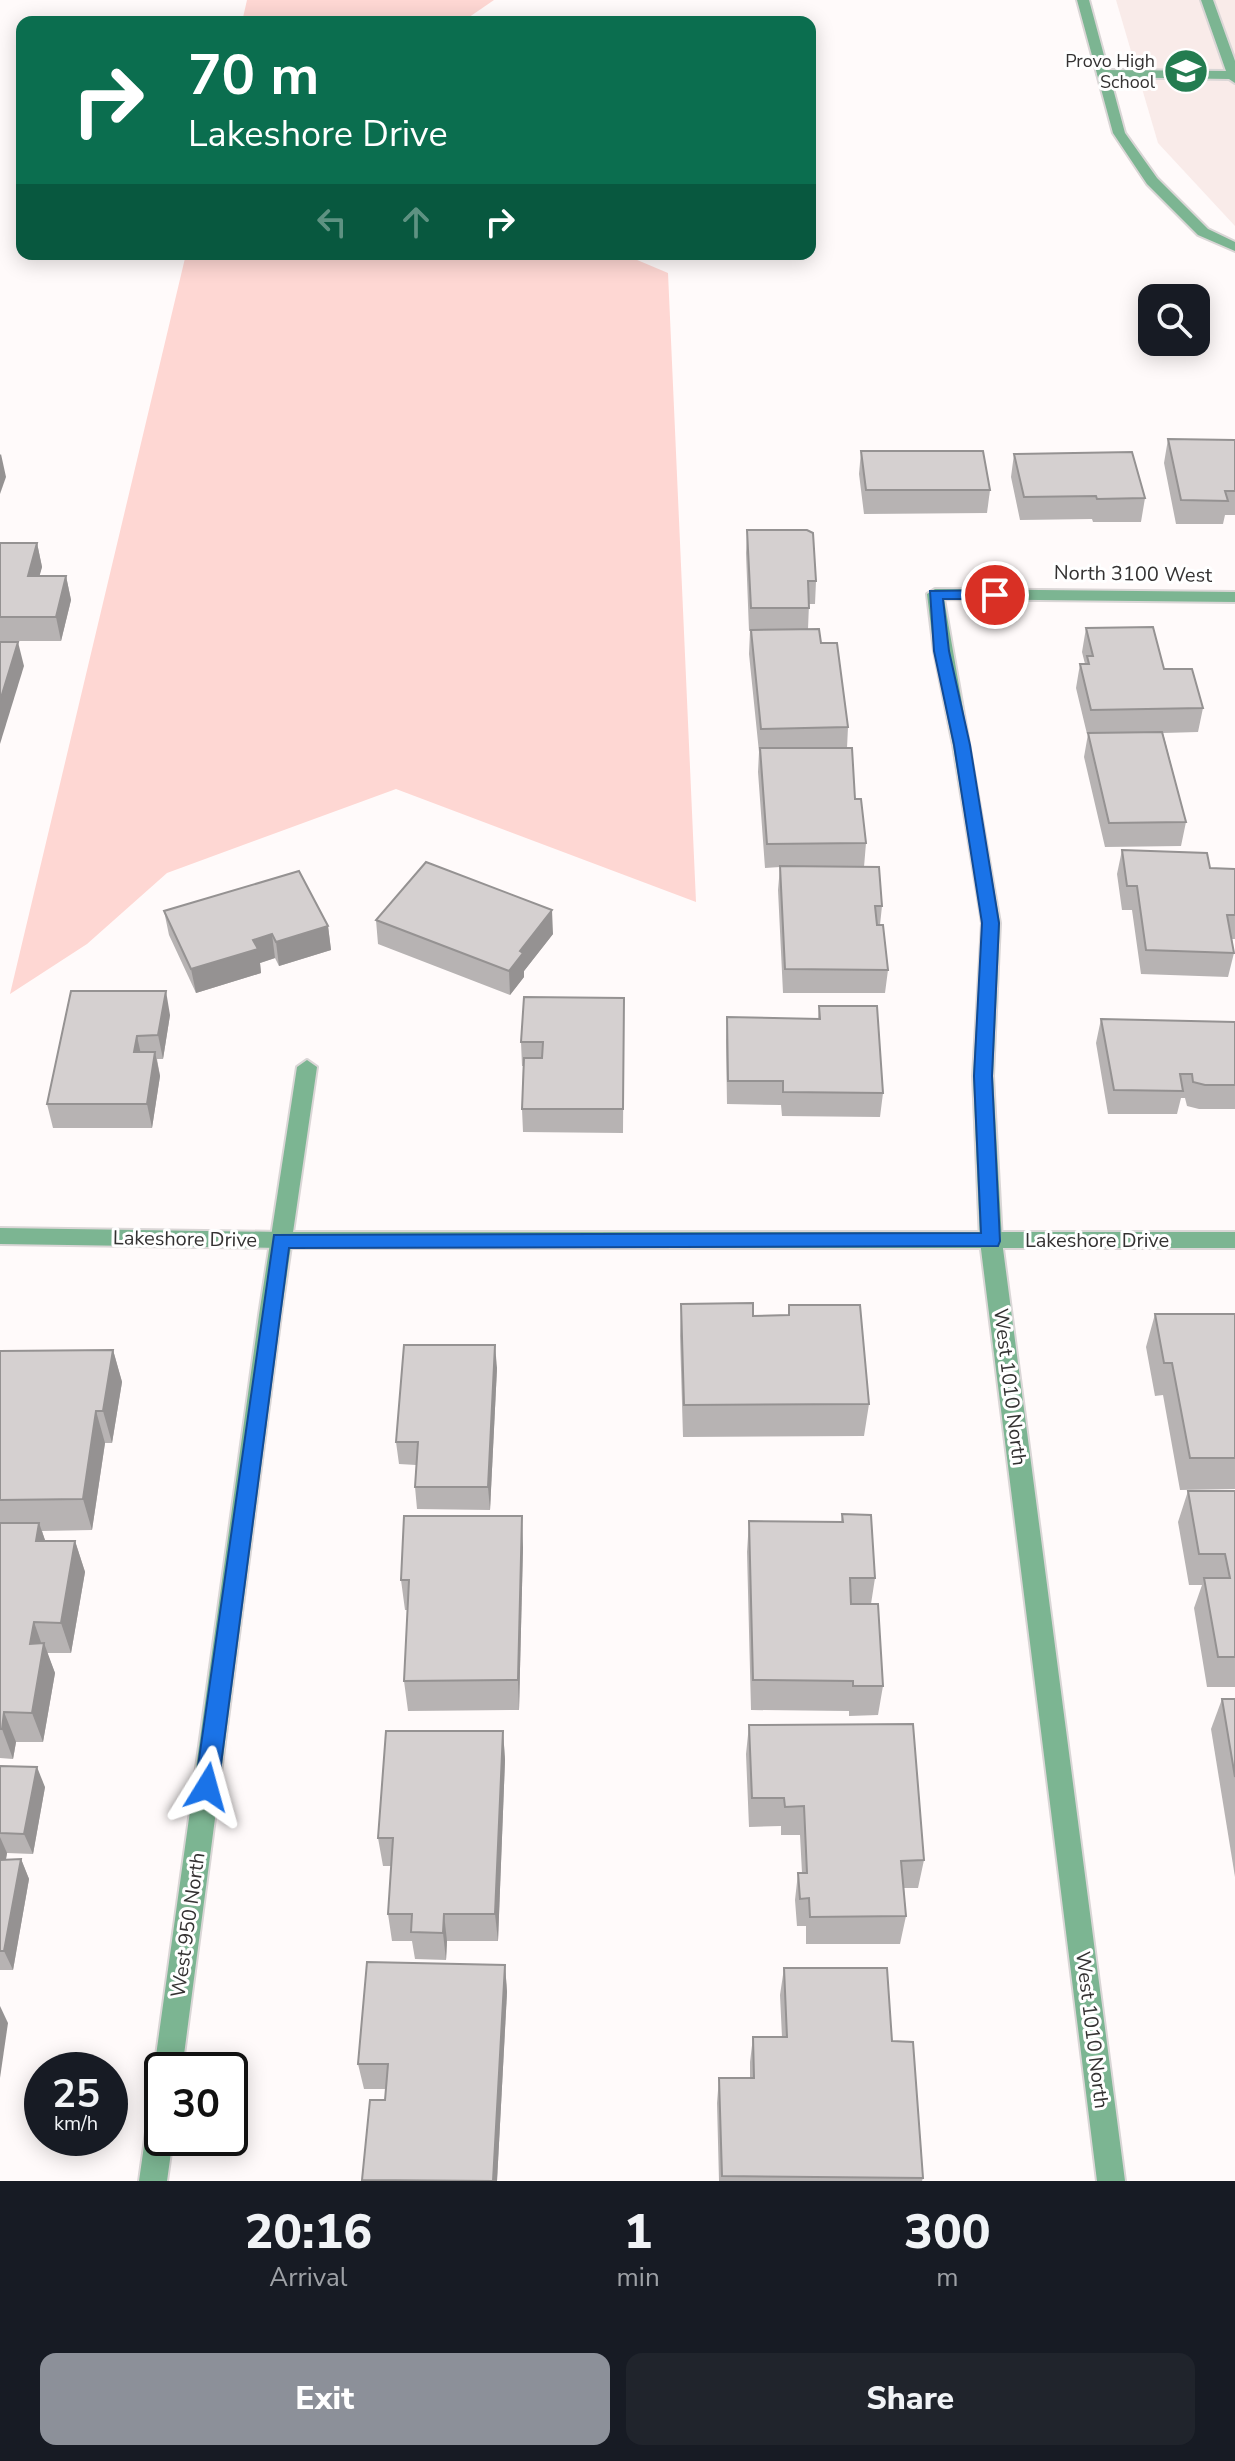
<!DOCTYPE html>
<html lang="en">
<head>
<meta charset="utf-8">
<style>
  body { margin:0; font-family:"Nunito Sans",sans-serif; background:#20242c; color:#f1f3f6; height:100vh; display:flex; flex-direction:column; font-size:30px; white-space:nowrap }
  * { box-sizing:border-box; margin:0 }
  p { font-size:26px; color:#9ea1a6 }
  .icon { flex:none; width:44px; height:44px; fill:none; stroke:currentColor; stroke-width:2; stroke-linecap:round; stroke-linejoin:round }
  .map { position:relative; height:2181px; overflow:hidden }
  .drawer { display:flex; flex-direction:column; background:#171b24; flex:1 }
  .drawer>* { flex:none }
  .banner { position:absolute; left:16px; top:16px; width:800px; height:244px; border-radius:16px; box-shadow:0 4px 20px #0003; background:#0b6e4f; color:#fff; overflow:hidden }
  .tools { position:absolute; left:1138px; top:284px; display:grid; gap:16px }
  .tools a { display:grid; place-items:center; width:72px; height:72px; border-radius:16px; background:#171b24; box-shadow:0 4px 20px #0003; font-size:40px }
  .speed { position:absolute; left:24px; top:2052px; display:flex; gap:16px; font-size:40px; font-weight:700; text-align:center }
  .speed>* { display:grid; place-content:center; width:104px; height:104px; border-radius:50%; background:#171b24; box-shadow:0 4px 20px #0003; line-height:1 }
  .speed small { font-size:20px; font-weight:400 }
  .speed .limit { border:4px solid #111; border-radius:12px; background:#fff; color:#111 }
  .pin { position:absolute; display:grid; place-items:center; width:68px; height:68px; color:#fff; margin:-34px; border:4px solid #fff; border-radius:50%; box-shadow:0 2px 8px #0007 }
  .me { position:absolute; width:88px; margin:-44px; rotate:8deg; stroke-linejoin:round; filter:drop-shadow(0 0 6px #0008) }
  .turn { display:flex; align-items:center; gap:28px; height:168px; padding:0 40px; font-size:36px }
  .turn .icon { width:104px; height:104px; stroke-width:2.5 }
  .turn b { display:block; font-size:56px; line-height:68px }
  .lanes { display:flex; align-items:center; height:76px; padding:0 40px; background:#0003; justify-content:center; gap:40px; direction:ltr }
  .lanes .off { opacity:.35 }
  .eta { display:flex; justify-content:space-evenly; align-items:center; height:136px; text-align:center }
  .eta b { font-size:48px; font-weight:800; line-height:56px }
  .primary-button { display:flex; gap:16px; margin-top:auto; padding:16px 40px }
  .primary-button a { flex:1; height:92px; border-radius:16px; background:#8c9099; color:#fff; font-size:32px; font-weight:800; line-height:92px; text-align:center }
  .primary-button a+a { background:#20242c; color:#f1f3f6 }
  .map>svg:first-child { display:block }
  .built { fill:#f9ebe9 }
  .green { fill:#fed7d3 }
  .lines { fill:none; stroke-linecap:round; stroke-linejoin:round }
  .service-casing { stroke:#dad6d6; stroke-width:4 }
  .minor-casing { stroke:#dad6d6; stroke-width:4 }
  .tertiary-casing { stroke:#dad6d6; stroke-width:4 }
  .service { fill:#7cb592; fill-rule:evenodd }
  .minor { fill:#7cb592; fill-rule:evenodd }
  .tertiary { fill:#7cb592; fill-rule:evenodd }
  .wall { fill:#b7b3b3 }
  .shaded-wall { fill:#959292 }
  .building { fill:#d5d0d0; stroke:#959292; stroke-width:2 }
  .route { fill:#1a73e8; stroke:#114b97; stroke-width:2 }
  .labels { text-anchor:middle; dominant-baseline:central; stroke-width:6; stroke-linejoin:round; paint-order:stroke }
  .far-poi-label { font-size:18px; fill:#343232; stroke:#fff; text-anchor:end }
  .street-label { font-size:20px; fill:#343232; stroke:#fff }
</style>
</head>
<body>
<div class="map">
<svg width="1235" height="2181" viewBox="0 0 1235 2181">
  <rect width="100%" height="100%" fill="#fffafa"/>
  <polygon class="built" points="1116,0 1235,0 1235,226 1158,143"/>
  <g class="green">
    <polygon points="247,0 494,0 462,22 242,22"/>
    <polygon points="186,254 623,254 668,273 696,902 396,789 167,873 87,944 10,994"/>
  </g>
  <g class="lines">
    <g class="service-casing">
      <polygon id="service" points="1201,0 1213,0 1235,61 1235,83 1229,79 1099,77 1097,74 1103,70 1226,71"/>
    </g>
    <g class="minor-casing">
      <g id="minor">
        <polygon points="935,589 1235,592 1235,602 944,599 1000,923 993,1076 1002,1241 1125,2181 1097,2181 980,1241 973,1076 982,923 953,745 934,651 927,594"/>
        <polygon points="307,1060 317,1067 281,1315 182,2070 162,2070 162,2081 154,2070 259,1315 297,1067"/>
        <polygon points="162,2104 162,2138 173,2138 167,2181 139,2181 148,2118 152,2108"/>
      </g>
    </g>
    <g class="tertiary-casing">
      <g id="tertiary">
        <polygon points="1077,0 1089,0 1125,133 1157,178 1208,229 1235,242 1235,251 1198,235 1147,184 1113,133"/>
        <polygon points="0,1228 281,1232 1235,1232 1235,1248 281,1248 0,1244"/>
      </g>
    </g>
    <use href="#service" class="service"/>
    <use href="#minor" class="minor"/>
    <use href="#tertiary" class="tertiary"/>
  </g>
  <g class="wall">
    <polygon points="1168,439 1235,440 1235,515 1225,515 1223,524 1176,524 1164,463"/>
    <polygon points="861,451 990,490 987,513 864,514 859,474"/>
    <polygon points="1014,454 1145,498 1141,522 1093,522 1092,519 1020,520 1011,477"/>
    <polygon points="747,530 816,581 815,604 809,604 808,629 821,643 848,727 847,748 855,799 866,843 864,867 882,906 880,925 888,970 885,993 783,993 778,890 780,867 765,868 758,772 759,752 749,654 750,631 749,631 746,553"/>
    <polygon points="0,543 37,543 42,567 39,576 66,576 71,600 61,641 0,641"/>
    <polygon points="1086,628 1164,669 1203,708 1198,732 1163,733 1186,822 1181,846 1105,847 1084,757 1088,734 1087,734 1076,688 1080,664 1085,664 1082,652"/>
    <polygon points="1122,850 1210,868 1235,869 1235,939 1232,939 1234,953 1228,977 1141,974 1132,910 1122,910 1117,874"/>
    <polygon points="164,911 328,926 331,950 279,966 275,958 260,963 261,973 196,993 169,935"/>
    <polygon points="376,920 553,934 524,971 524,977 510,995 378,944"/>
    <polygon points="71,991 170,1015 163,1059 157,1059 160,1076 152,1128 53,1128 47,1104"/>
    <polygon points="624,998 623,1133 523,1132 522,1109 523,1066 522,1066 521,1042"/>
    <polygon points="819,1006 883,1093 880,1117 782,1116 781,1105 727,1104 726,1041 727,1017 818,1019"/>
    <polygon points="1101,1019 1235,1022 1235,1109 1199,1109 1187,1106 1185,1098 1181,1098 1177,1114 1108,1114 1096,1043"/>
    <polygon points="681,1304 753,1316 788,1315 789,1305 869,1404 864,1436 683,1437 680,1336"/>
    <polygon points="1155,1314 1235,1314 1235,1489 1180,1490 1163,1395 1155,1396 1146,1347"/>
    <polygon points="113,1350 122,1382 112,1443 105,1443 92,1530 42,1531 45,1541 75,1541 85,1572 71,1653 47,1653 55,1673 43,1742 16,1742 13,1759 0,1758 0,1351"/>
    <polygon points="497,1368 490,1510 417,1509 415,1487 416,1465 399,1464 396,1442"/>
    <polygon points="1188,1491 1235,1491 1235,1687 1207,1687 1194,1608 1202,1585 1189,1585 1178,1522"/>
    <polygon points="842,1514 875,1578 871,1604 883,1686 878,1715 849,1716 849,1711 751,1710 747,1552 749,1521 841,1522"/>
    <polygon points="523,1547 519,1710 408,1711 404,1681 408,1610 405,1610 401,1580"/>
    <polygon points="1222,1699 1235,1699 1235,1877 1211,1729"/>
    <polygon points="749,1725 924,1860 918,1888 904,1888 906,1916 900,1944 806,1944 806,1926 797,1926 795,1900 798,1873 802,1873 800,1835 781,1835 781,1826 749,1827 746,1754"/>
    <polygon points="503,1731 505,1760 498,1941 447,1941 446,1960 415,1959 412,1941 392,1941 388,1914 391,1866 383,1866 378,1838"/>
    <polygon points="0,1766 45,1787 33,1854 7,1853 6,1860 21,1859 29,1879 13,1970 0,1970"/>
    <polygon points="505,1965 507,1992 497,2181 362,2181 385,2100 386,2089 364,2089 358,2064"/>
    <polygon points="784,1968 892,2041 923,2178 922,2181 719,2181 717,2103 719,2078 750,2078 750,2062 753,2037 782,2037 780,1995"/>
  </g>
  <g class="shaded-wall">
    <polygon points="1,454 6,477 0,494 0,455"/>
    <polygon points="37,543 42,567 33,600 28,576"/>
    <polygon points="66,576 71,600 61,641 56,617"/>
    <polygon points="18,642 24,666 0,744 0,701"/>
    <polygon points="552,910 553,934 524,971 524,977 510,995 509,971 520,951"/>
    <polygon points="328,926 331,950 279,966 276,942"/>
    <polygon points="272,934 275,958 260,963 261,973 196,993 191,969 253,940"/>
    <polygon points="166,991 170,1015 163,1059 158,1035"/>
    <polygon points="137,1036 142,1059 134,1052"/>
    <polygon points="155,1052 160,1076 152,1128 147,1104"/>
    <polygon points="495,1345 497,1368 490,1510 488,1487"/>
    <polygon points="113,1350 122,1382 112,1443 103,1411"/>
    <polygon points="96,1411 105,1443 92,1530 83,1499"/>
    <polygon points="522,1516 523,1547 519,1710 518,1680"/>
    <polygon points="39,1523 50,1554 36,1541"/>
    <polygon points="75,1541 85,1572 71,1653 61,1623"/>
    <polygon points="34,1622 43,1648 44,1643 55,1673 43,1742 32,1713 30,1644"/>
    <polygon points="4,1712 16,1742 13,1759 2,1729"/>
    <polygon points="503,1731 505,1760 498,1941 495,1914"/>
    <polygon points="37,1767 45,1787 33,1854 24,1834"/>
    <polygon points="0,1837 7,1853 2,1879 0,1875"/>
    <polygon points="21,1859 29,1879 13,1970 4,1951"/>
    <polygon points="444,1914 447,1941 446,1960 443,1933"/>
    <polygon points="505,1965 507,1992 497,2181 493,2181"/>
    <polygon points="0,2006 8,2023 0,2078"/>
  </g>
  <g class="building">
    <polygon points="1168,439 1235,440 1235,491 1225,491 1228,501 1181,500"/>
    <polygon points="861,451 983,451 990,490 866,490"/>
    <polygon points="1132,452 1145,498 1097,499 1096,496 1024,497 1014,454"/>
    <polygon points="747,530 807,530 813,533 816,581 808,581 809,608 751,608"/>
    <polygon points="0,543 37,543 28,576 66,576 56,617 0,617"/>
    <polygon points="1153,627 1164,669 1192,669 1203,708 1091,710 1080,664 1089,664 1087,656 1093,656 1086,628"/>
    <polygon points="819,629 821,643 837,643 848,727 761,729 751,630"/>
    <polygon points="0,642 18,642 0,701"/>
    <polygon points="1162,732 1186,822 1109,823 1088,733"/>
    <polygon points="760,748 852,748 855,799 861,799 866,843 767,844"/>
    <polygon points="1122,850 1207,853 1210,868 1235,869 1235,915 1227,915 1234,953 1146,950 1137,886 1127,886"/>
    <polygon points="426,862 552,910 520,951 523,953 509,971 376,920"/>
    <polygon points="780,866 879,867 882,906 875,906 877,925 883,925 888,970 785,969"/>
    <polygon points="299,871 328,926 276,942 272,934 253,940 258,949 191,969 164,911"/>
    <polygon points="71,991 166,991 158,1035 137,1036 134,1052 155,1052 147,1104 47,1104"/>
    <polygon points="524,997 624,998 623,1109 522,1109 524,1058 542,1058 543,1042 521,1042"/>
    <polygon points="819,1006 877,1006 883,1093 783,1092 783,1081 728,1081 727,1017 820,1019"/>
    <polygon points="1101,1019 1235,1022 1235,1085 1205,1085 1193,1082 1192,1074 1180,1074 1183,1091 1114,1090"/>
    <polygon points="753,1303 753,1316 789,1315 789,1305 860,1305 869,1404 684,1405 681,1304"/>
    <polygon points="1155,1314 1235,1314 1235,1458 1190,1458 1172,1363 1164,1363"/>
    <polygon points="404,1345 495,1345 488,1487 415,1487 418,1442 396,1442"/>
    <polygon points="113,1350 103,1411 96,1411 83,1499 0,1500 0,1351"/>
    <polygon points="1188,1491 1235,1491 1235,1657 1218,1657 1204,1578 1230,1578 1225,1554 1199,1554"/>
    <polygon points="842,1514 871,1515 875,1578 850,1578 851,1604 878,1604 883,1686 853,1686 853,1681 753,1680 749,1521 843,1522"/>
    <polygon points="404,1516 522,1516 518,1680 404,1681 409,1580 401,1580"/>
    <polygon points="0,1523 39,1523 36,1541 75,1541 61,1623 34,1622 30,1644 44,1643 32,1713 4,1712 2,1729 0,1729"/>
    <polygon points="1222,1699 1235,1699 1235,1777"/>
    <polygon points="913,1724 924,1860 901,1861 906,1916 810,1917 809,1898 800,1899 798,1873 807,1873 804,1806 785,1807 784,1798 752,1798 749,1725"/>
    <polygon points="386,1731 503,1731 495,1914 444,1914 443,1933 411,1932 412,1914 388,1914 393,1838 378,1838"/>
    <polygon points="0,1766 37,1767 24,1834 0,1833"/>
    <polygon points="21,1859 4,1951 0,1951 0,1860"/>
    <polygon points="367,1962 505,1965 493,2181 362,2180 370,2100 385,2100 388,2064 358,2064"/>
    <polygon points="784,1968 887,1968 892,2041 913,2042 923,2178 722,2176 719,2078 754,2078 753,2037 787,2037"/>
  </g>
  <polygon class="route" points="930,591 995,590 1003,595 995,599 943,599 949,651 970,745 999,923 992,1076 1000,1241 998,1246 289,1248 218,1787 215,1794 207,1797 199,1794 195,1787 274,1235 981,1233 974,1076 982,923 954,745 934,651"/>
  <defs>
    <g id="school-disc" transform="scale(2.3)"><circle r="9.5" fill="#247c50" stroke="#fff"/><path d="M0-5L7-2L0 1L-7-2ZM-4 1L0 2.5L4 1V4Q0 6-4 4Z" fill="#fff"/></g>
  </defs>
  <g fill-rule="evenodd">
    <use href="#school-disc" x="1186" y="71"/>
  </g>
  <g class="labels">
    <g class="far-poi-label">
      <text x="1155" y="61">Provo High<tspan x="1155" dy="21">School</tspan></text>
    </g>
    <g class="street-label">
      <text transform="translate(1133 574) rotate(1)">North 3100 West</text>
      <text transform="translate(185 1239) rotate(1)">Lakeshore Drive</text>
      <text x="1097" y="1240">Lakeshore Drive</text>
      <text transform="translate(1010 1387) rotate(83)">West 1010 North</text>
      <text transform="translate(188 1925) rotate(-82)">West 950 North</text>
      <text transform="translate(1092 2030) rotate(83)">West 1010 North</text>
    </g>
  </g>
</svg>
<div class="tools">
<a><svg class="icon" aria-label="search" viewBox="0 0 24 24"><circle cx="10" cy="10" r="6"/><path d="M15 15l6 6"/></svg></a>
</div>
<div class="speed"><div>25<small>km/h</small></div><div class="limit">30</div></div>
<div class="pin" style="left:995px;top:595px;background:#d93025"><svg class="icon" aria-label="arrive" viewBox="0 0 24 24"><path d="M6 21V4h12l-3 4 3 4H6"/></svg></div>
<svg class="me" style="left:207px;top:1787px" viewBox="-20 -20 40 40"><path d="M0-17L14 15 0 8-14 15z" fill="#1a73e8" stroke="#fff" stroke-width="4"/></svg>
<div class="banner">
<div class="turn"><svg class="icon" aria-label="right" viewBox="0 0 24 24"><path d="M7 20v-9h11M14 6l5 5-5 5"/></svg><div><b>70 m</b>Lakeshore Drive</div></div>
<div class="lanes"><svg class="icon off" aria-label="left" viewBox="0 0 24 24"><path d="M17 20v-9H6M10 6l-5 5 5 5"/></svg><svg class="icon off" aria-label="ahead" viewBox="0 0 24 24"><path d="M12 20V5M6 11l6-6 6 6"/></svg><svg class="icon" aria-label="right" viewBox="0 0 24 24"><path d="M7 20v-9h11M14 6l5 5-5 5"/></svg></div>
</div>
</div>
<section class="drawer">
<div class="eta">
<div><b>20:16</b><p>Arrival</p></div>
<div><b>1</b><p>min</p></div>
<div><b>300</b><p>m</p></div>
</div>
<div class="primary-button"><a>Exit</a><a>Share</a></div>
</section>
</body>
</html>
